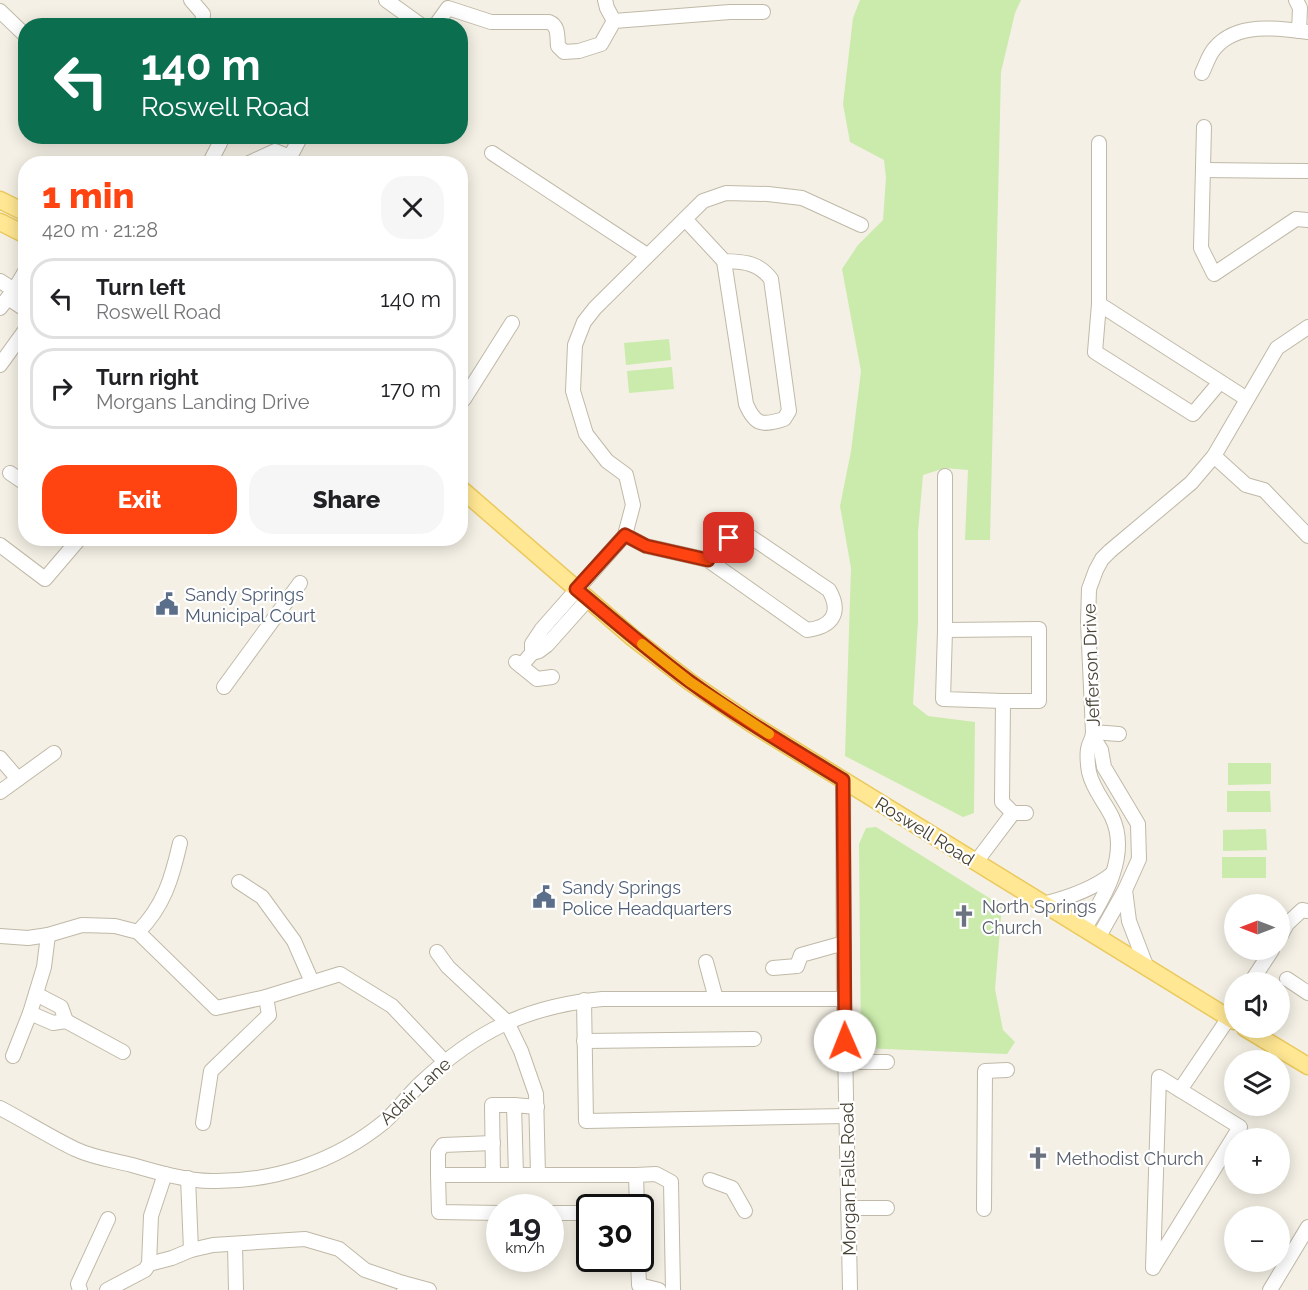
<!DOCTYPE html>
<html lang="en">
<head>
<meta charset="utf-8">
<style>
  body { margin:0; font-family:Raleway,sans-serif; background:#f6f6f6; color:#202124; height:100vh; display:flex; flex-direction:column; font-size:22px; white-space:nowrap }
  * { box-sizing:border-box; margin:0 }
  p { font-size:20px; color:#757577 }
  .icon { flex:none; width:33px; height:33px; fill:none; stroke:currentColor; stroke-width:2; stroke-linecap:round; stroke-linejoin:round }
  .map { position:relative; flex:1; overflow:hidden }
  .sheet { position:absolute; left:18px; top:156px; width:450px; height:390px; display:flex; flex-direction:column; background:#fff; border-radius:24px; box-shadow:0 3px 15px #0003 }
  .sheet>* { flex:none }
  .top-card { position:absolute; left:18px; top:18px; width:450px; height:126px; border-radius:24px; box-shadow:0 3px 15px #0003; background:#0b6e4f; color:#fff; overflow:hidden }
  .needle { width:39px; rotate:270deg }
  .buttons { position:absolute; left:1224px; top:894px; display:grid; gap:12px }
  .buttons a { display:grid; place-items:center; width:66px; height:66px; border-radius:50%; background:#fff; box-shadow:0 3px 15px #0003; font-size:30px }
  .speed { position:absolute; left:486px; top:1194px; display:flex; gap:12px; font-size:30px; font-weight:700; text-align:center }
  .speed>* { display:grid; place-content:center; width:78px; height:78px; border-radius:50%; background:#fff; box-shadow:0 3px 15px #0003; line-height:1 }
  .speed small { font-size:15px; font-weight:400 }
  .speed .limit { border:3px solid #111; border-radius:9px; background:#fff; color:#111 }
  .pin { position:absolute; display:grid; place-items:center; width:51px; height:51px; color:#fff; margin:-26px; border-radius:12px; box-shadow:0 3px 9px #0006 }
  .me { position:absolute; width:66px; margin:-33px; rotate:359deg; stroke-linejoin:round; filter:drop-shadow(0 0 4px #0008) }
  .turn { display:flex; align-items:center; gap:21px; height:126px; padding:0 24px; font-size:27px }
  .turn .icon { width:78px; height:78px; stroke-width:2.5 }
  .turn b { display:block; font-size:42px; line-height:51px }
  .round { display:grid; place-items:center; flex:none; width:63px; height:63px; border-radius:24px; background:#f6f6f6 }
  .overview { display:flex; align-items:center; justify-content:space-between; height:102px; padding:0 24px }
  h1 { font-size:36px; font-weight:800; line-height:45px; color:#f41 }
  .button { display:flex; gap:12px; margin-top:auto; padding:12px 24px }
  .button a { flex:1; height:69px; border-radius:24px; background:#f41; color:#fff; font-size:24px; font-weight:800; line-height:69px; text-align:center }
  .button a+a { background:#f6f6f6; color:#202124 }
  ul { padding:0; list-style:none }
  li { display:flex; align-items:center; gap:18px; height:81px; margin:0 12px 9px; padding:0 12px; border:3px solid #e0e0e0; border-radius:24px }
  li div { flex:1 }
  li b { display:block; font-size:22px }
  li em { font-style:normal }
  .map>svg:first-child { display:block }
  .green { fill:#caebab }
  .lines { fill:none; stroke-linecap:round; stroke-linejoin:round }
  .minor-casing { stroke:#c0b9a7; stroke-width:16 }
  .major-casing { stroke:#ebc95c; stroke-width:19 }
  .minor { stroke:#fff; stroke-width:14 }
  .major { stroke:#ffe793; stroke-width:16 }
  .route-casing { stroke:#a62c0b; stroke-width:15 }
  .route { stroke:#f41; stroke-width:10 }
  .slow { stroke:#f59e0b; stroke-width:10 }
  .labels { text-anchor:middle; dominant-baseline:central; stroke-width:4.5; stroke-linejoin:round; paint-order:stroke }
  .service-label { font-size:18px; fill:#4e5e75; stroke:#fff; text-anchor:start }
  .street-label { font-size:18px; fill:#474134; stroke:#fff }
  .worship-label { font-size:18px; fill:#5b616d; stroke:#fff; text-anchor:start }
</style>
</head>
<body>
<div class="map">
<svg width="1308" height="1290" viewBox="0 0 1308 1290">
  <rect width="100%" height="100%" fill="#f4f0e5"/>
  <g class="green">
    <polygon points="860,0 1021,0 1015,13 1001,72 990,540 965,540 968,470 945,468 923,475 918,532 918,621 913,704 928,716 975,722 974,813 963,817 845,756 851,568 840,506 851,451 861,371 842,269 858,245 883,220 886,178 884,160 850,142 843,104 853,18"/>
    <polygon points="669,339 671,360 626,365 624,343"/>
    <polygon points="672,367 674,389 629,393 627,371"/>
    <polygon points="1228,763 1271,763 1271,784 1228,785"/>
    <polygon points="1227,791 1270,791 1271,812 1227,812"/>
    <polygon points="876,827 1002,906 995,989 1003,1030 1015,1042 1007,1054 861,1048 859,844 866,828"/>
    <polygon points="1266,829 1267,850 1223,851 1223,830"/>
    <rect x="1222" y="857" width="44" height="21"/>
  </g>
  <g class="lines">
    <g class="minor-casing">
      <g id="minor">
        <polyline points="191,0 203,14 202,26"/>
        <polyline points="386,0 422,26"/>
        <polyline points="605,0 607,8 614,21"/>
        <polyline points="1296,0 1300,8 1299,31"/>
        <polyline points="0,11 26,36"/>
        <path d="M435 26 448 8 491 22H549C559 26 557 36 558 46L564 52 579 51 601 44 614 21 730 12H763"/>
        <path d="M1202 73C1206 65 1209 54 1215 48 1237 22 1278 28 1308 32"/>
        <polyline points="1204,127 1201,248 1214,274 1296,219 1308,220"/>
        <polyline points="1099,143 1099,304 1095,352 1193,414 1220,382"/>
        <polyline points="492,153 647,255"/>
        <polyline points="209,164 220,143"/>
        <polyline points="247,164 275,151 290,157 301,136"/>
        <polyline points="1203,170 1308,171"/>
        <path d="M685 219 724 261 746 404C755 425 762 426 784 419L789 411 771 279C758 262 744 262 724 261"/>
        <polyline points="0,281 14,290"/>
        <polyline points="8,298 26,310"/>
        <polyline points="1099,304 1247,399"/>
        <polyline points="0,308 14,290 26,270"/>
        <polyline points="0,365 26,329"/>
        <polyline points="464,399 512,323"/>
        <polyline points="1214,456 1246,485 1264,490 1308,536"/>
        <polyline points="10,473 26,484"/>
        <polyline points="945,476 945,630 1039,629 1039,701 1003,701 1002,802 1013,813"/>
        <path d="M625 535 646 546 708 560 807 630C832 627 842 613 829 590L748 535C726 534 719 542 708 560"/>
        <polyline points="0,545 45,579 80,538"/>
        <polyline points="945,630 943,699 1003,701"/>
        <polyline points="532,653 539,651 547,645 588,599"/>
        <polyline points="516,662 537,679 552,677"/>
        <polyline points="521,666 532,653 532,644 542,629 625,535 633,505 626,475 607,461 586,434 573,391 575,345 584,322 595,308 703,201 726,193 768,194 802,198 861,225"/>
        <polyline points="224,687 300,583"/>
        <polyline points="1093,732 1119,734"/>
        <polyline points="1093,737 1101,750 1104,767 1138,824 1139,859 1125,890 1098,938"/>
        <polyline points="0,758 18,779"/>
        <polyline points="843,780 844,999 850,1290"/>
        <polyline points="0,792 54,753"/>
        <polyline points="976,862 1013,813 1026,813"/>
        <polyline points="239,882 262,897 294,941 312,982"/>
        <polyline points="1125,890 1129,921 1147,968"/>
        <path d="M1043 904C1067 898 1092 890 1112 874"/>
        <path d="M1084 929C1104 898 1130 855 1112 817 1105 802 1093 790 1089 772 1088 766 1087 756 1088 749 1089 742 1093 739 1093 732L1088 622 1089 589 1096 570 1102 559 1110 551 1191 483 1214 456 1277 348 1308 327"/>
        <path d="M138 932C164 906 172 878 180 843"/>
        <polyline points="48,935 44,967 30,1013 53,1023 66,1021 123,1052"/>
        <polyline points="0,936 28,938 48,935 82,925 115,926 138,932 216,1008 266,997 340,974 392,1006 445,1062"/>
        <polyline points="1280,937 1287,924 1302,910 1308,911"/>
        <polyline points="437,952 448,967 507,1022 521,1051 536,1094 538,1175"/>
        <polyline points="706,962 716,999"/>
        <polyline points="773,968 797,966 801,955 844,943"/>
        <polyline points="1287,979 1308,993"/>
        <polyline points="1251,982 1272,950"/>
        <polyline points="36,994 61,1007 66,1021"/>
        <polyline points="584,1000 586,1121 846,1116"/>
        <polyline points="584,1041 754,1039"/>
        <polyline points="13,1056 30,1013"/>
        <polyline points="845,1062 887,1062"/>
        <path d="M0 1108C25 1121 50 1137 75 1149 94 1158 113 1160 132 1165 156 1172 187 1181 212 1181 274 1182 335 1162 384 1122 398 1110 408 1095 421 1083 476 1031 527 1006 602 999H844"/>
        <polyline points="203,1123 211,1071 269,1015 266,997"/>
        <polyline points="438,1175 438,1152 443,1145 493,1143"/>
        <polyline points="493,1175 492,1105 514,1105"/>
        <polyline points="516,1175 514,1105 537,1107"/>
        <polyline points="188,1178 191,1250"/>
        <polyline points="710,1180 732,1188 745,1211"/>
        <polyline points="637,1208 636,1175 656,1174 671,1182 673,1290"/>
        <polyline points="848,1208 887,1208"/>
        <polyline points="984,1209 985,1071 1007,1070"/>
        <polyline points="500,1213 439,1212 438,1175 636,1175"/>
        <polyline points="550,1213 590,1213"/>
        <polyline points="235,1245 236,1290"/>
        <polyline points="638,1258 639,1285 659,1290"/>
        <polyline points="149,1264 151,1216 165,1174"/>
        <polyline points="1154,1266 1240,1127 1180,1090"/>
        <polyline points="1153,1268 1159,1077 1180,1090 1234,1010"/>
        <polyline points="403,1283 429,1290"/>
        <polyline points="80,1290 78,1284 108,1219"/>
        <polyline points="107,1290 145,1270 149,1264 172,1258 191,1250 213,1245 305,1239 339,1249 365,1270 403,1283 404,1290"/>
        <polyline points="1270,1290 1308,1227"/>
      </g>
    </g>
    <g class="major-casing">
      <g id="major">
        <polyline points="0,200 26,213"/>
        <polyline points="0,222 26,235"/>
        <polyline points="460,488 633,638 690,682 752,724 843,780 1234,1021"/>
        <polyline points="1245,1028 1308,1066"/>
      </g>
    </g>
    <use href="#minor" class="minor"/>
    <use href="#major" class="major"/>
  </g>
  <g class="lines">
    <g class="route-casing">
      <path id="route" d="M729 538 718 543 708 560 646 546 625 535 576 589C613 620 650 652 689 681 738 717 791 748 843 780L845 1041"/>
    </g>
    <use href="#route" class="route"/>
    <polyline class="slow" points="642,644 690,682 769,734"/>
  </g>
  <defs>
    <g id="civic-bare" transform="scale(1.8)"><path d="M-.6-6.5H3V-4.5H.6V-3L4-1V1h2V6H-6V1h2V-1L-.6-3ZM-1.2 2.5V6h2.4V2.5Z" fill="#5c6f8a" stroke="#fff" stroke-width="2.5" paint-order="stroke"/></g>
    <g id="church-bare" transform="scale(1.8)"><path d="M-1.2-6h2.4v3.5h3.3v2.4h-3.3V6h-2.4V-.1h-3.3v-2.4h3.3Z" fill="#6b7280" stroke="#fff" stroke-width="2.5" paint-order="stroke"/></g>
  </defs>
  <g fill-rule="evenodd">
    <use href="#civic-bare" x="167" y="604"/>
    <use href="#civic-bare" x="544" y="897"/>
    <use href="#church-bare" x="964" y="916"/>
    <use href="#church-bare" x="1038" y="1158"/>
  </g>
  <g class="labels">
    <g class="service-label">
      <text x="185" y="594">Sandy Springs<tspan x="185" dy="21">Municipal Court</tspan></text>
      <text x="562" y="887">Sandy Springs<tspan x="562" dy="21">Police Headquarters</tspan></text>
    </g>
    <g class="street-label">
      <text transform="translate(1091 665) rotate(-92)">Jefferson Drive</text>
      <text transform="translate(925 831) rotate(32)">Roswell Road</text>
      <text transform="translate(415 1091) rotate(-43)">Adair Lane</text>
      <text transform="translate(848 1179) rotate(-91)">Morgan Falls Road</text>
    </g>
    <g class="worship-label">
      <text x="982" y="906">North Springs<tspan x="982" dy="21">Church</tspan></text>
      <text x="1056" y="1158">Methodist Church</text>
    </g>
  </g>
</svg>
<div class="buttons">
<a><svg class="needle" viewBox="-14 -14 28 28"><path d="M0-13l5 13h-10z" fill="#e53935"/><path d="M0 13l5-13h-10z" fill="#757577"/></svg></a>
<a><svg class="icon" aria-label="sound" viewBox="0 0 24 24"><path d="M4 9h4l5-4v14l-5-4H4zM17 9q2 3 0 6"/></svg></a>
<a><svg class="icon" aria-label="layers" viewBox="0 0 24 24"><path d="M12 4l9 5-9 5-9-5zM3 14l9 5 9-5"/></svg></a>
<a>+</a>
<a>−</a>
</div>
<div class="speed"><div>19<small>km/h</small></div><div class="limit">30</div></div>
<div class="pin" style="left:729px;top:538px;background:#d93025"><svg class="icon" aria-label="arrive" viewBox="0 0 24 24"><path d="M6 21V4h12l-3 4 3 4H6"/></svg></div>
<svg class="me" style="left:845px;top:1041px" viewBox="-20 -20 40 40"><circle r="19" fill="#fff"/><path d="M0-13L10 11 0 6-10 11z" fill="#f41"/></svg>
<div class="top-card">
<div class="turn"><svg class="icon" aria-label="left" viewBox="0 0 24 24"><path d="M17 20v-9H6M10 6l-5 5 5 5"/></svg><div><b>140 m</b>Roswell Road</div></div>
</div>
<section class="sheet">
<div class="overview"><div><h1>1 min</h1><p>420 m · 21:28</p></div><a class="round"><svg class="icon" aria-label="close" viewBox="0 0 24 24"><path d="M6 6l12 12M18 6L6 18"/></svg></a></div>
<ul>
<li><svg class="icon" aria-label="left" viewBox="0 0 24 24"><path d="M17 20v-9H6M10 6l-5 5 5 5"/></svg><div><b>Turn left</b><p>Roswell Road</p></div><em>140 m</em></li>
<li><svg class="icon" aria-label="right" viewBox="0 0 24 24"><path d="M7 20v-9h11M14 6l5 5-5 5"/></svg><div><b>Turn right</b><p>Morgans Landing Drive</p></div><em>170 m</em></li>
</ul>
<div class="button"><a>Exit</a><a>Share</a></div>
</section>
</div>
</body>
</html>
